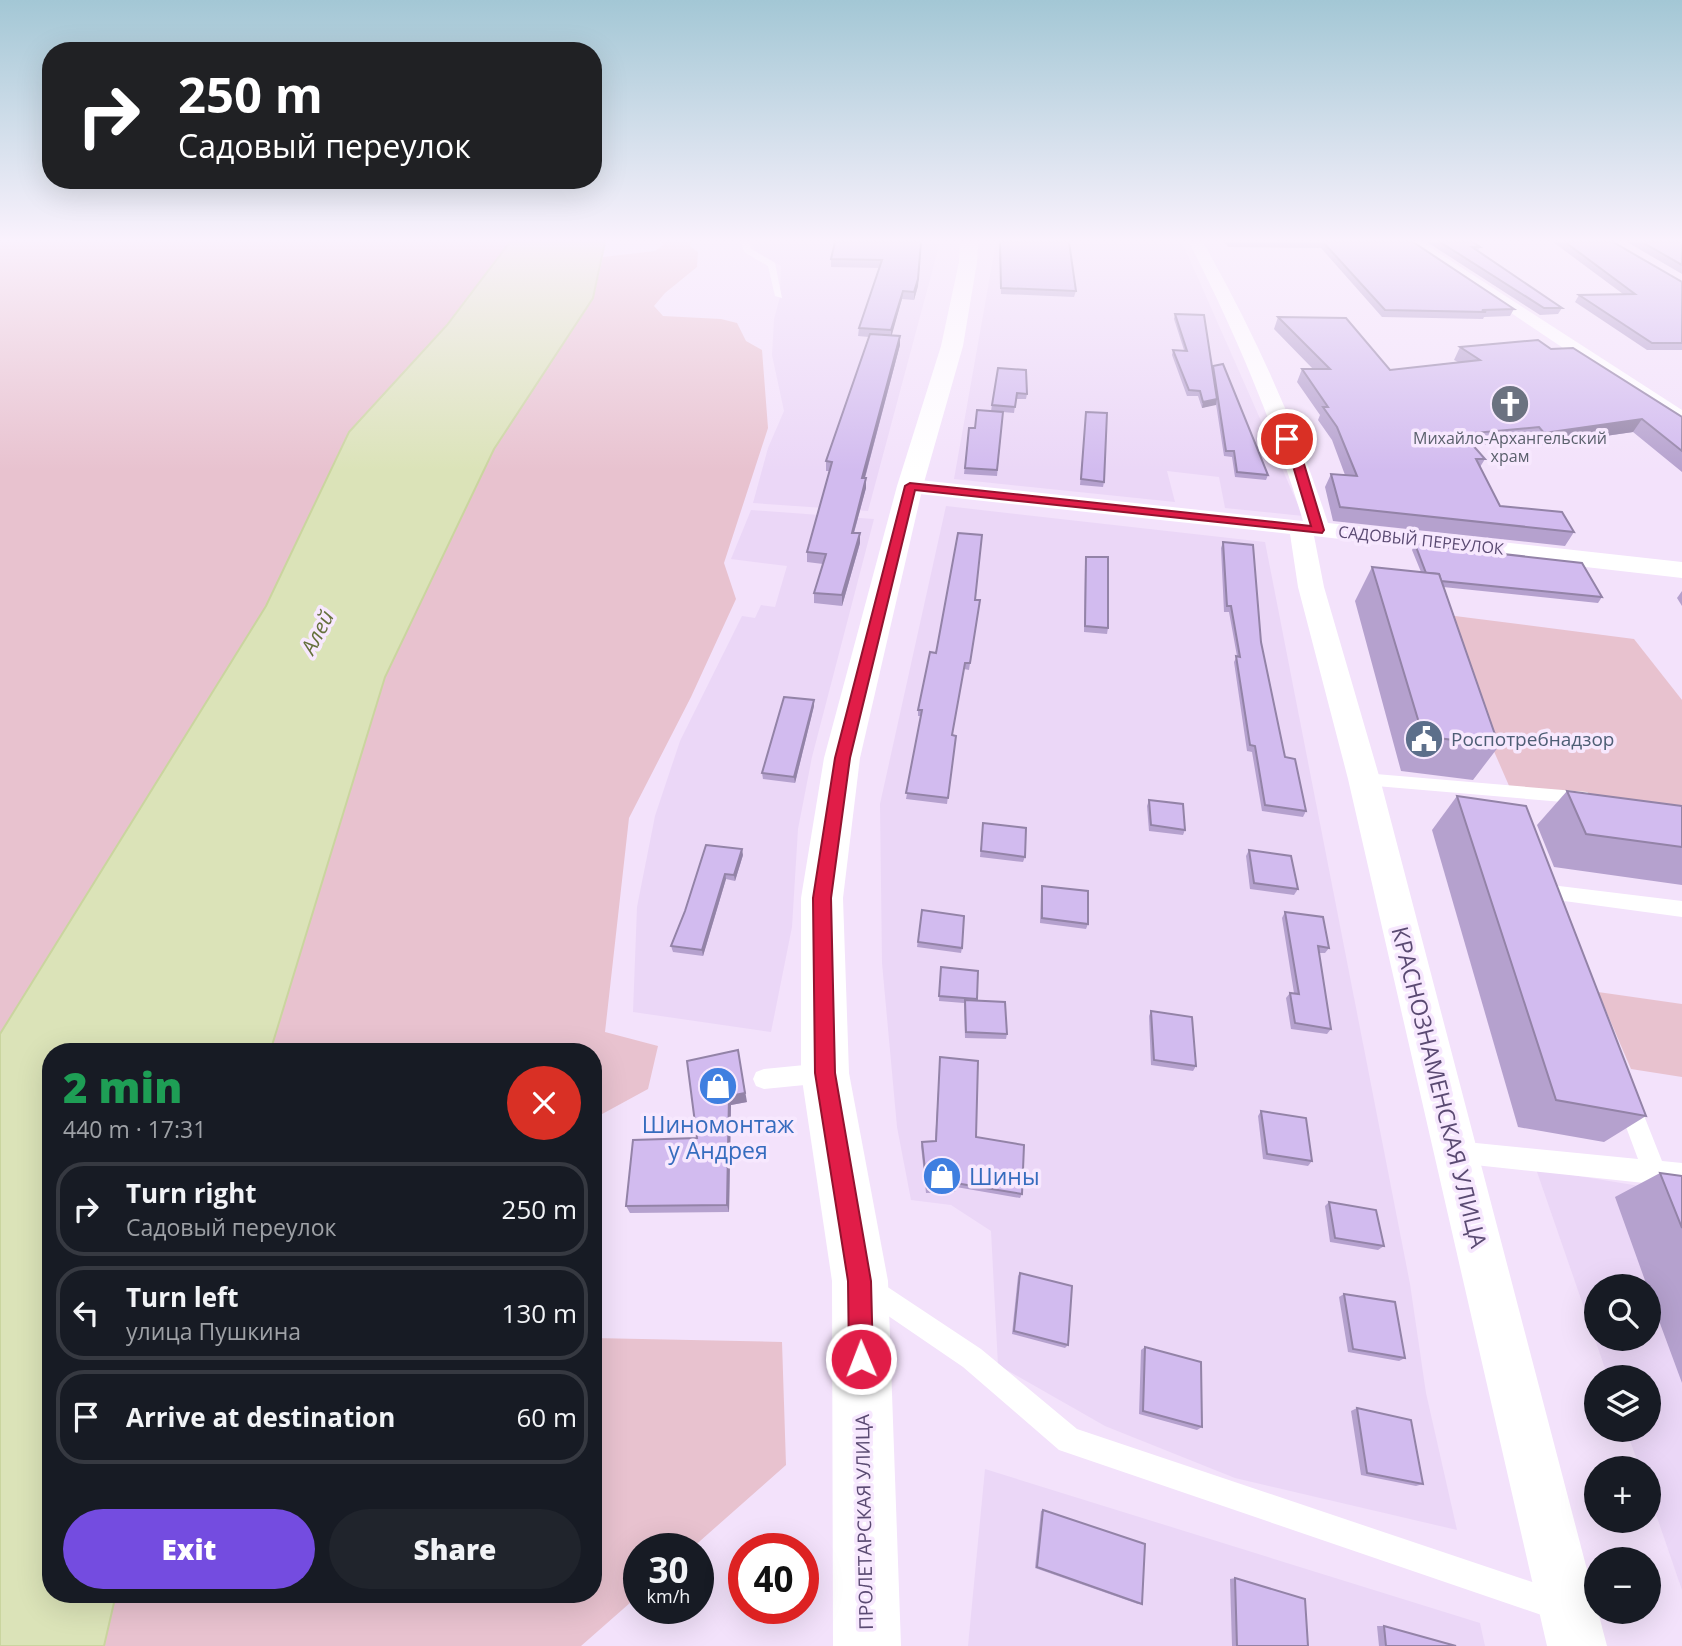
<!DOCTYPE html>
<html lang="en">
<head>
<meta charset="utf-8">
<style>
  body { margin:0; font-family:"Open Sans",sans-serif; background:#20242c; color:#f1f3f6; height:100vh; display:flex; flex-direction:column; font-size:26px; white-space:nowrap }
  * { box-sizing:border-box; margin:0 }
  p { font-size:23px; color:#9ea1a6 }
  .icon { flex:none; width:38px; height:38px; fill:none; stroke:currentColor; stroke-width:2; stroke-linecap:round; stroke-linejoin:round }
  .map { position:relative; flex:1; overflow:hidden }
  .panel { position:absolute; left:42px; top:1043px; width:560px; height:560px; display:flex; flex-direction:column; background:#171b24; border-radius:28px; box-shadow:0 7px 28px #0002 }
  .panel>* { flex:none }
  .top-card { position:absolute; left:42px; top:42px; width:560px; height:147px; border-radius:28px; box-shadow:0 7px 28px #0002; background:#202124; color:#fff; overflow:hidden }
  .buttons { position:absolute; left:1584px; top:1274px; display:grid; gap:14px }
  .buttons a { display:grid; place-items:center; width:77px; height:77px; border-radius:50%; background:#171b24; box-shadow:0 7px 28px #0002; font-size:35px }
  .speed { position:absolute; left:623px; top:1533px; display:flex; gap:14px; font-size:35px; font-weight:700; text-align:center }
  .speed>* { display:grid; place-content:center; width:91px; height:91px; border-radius:50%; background:#171b24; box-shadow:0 7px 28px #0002; line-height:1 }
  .speed small { font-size:18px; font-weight:400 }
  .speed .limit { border:10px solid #d22; background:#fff; color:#111 }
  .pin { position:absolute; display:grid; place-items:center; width:60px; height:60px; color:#fff; margin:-30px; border:4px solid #fff; border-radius:50%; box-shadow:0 2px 7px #0007 }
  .me { position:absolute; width:77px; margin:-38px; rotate:359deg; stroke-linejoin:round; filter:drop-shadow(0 0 5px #0008) }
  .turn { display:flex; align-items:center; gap:24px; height:147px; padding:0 21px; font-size:32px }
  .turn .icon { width:91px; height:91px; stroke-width:2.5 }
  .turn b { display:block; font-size:49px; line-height:60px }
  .round { display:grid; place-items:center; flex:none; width:74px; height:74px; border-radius:37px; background:#20242c }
  .summary { display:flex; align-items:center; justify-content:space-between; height:119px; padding:0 21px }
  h1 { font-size:42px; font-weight:800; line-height:52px; color:#1e9e55 }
  .primary-button { display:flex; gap:14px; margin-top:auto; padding:14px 21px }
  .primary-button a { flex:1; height:80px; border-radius:42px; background:#744ce0; color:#fff; font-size:28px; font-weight:800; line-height:80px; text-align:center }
  .primary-button a+a { background:#20242c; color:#f1f3f6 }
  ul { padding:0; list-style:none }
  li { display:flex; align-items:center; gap:21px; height:94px; margin:0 14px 10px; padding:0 7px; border:4px solid #363941; border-radius:28px }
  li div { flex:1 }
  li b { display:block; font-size:26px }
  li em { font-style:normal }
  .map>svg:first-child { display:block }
  .residential { fill:#ebd7f7; fill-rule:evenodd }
  .green { fill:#e8c2cf }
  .water { fill:#dbe3b8; stroke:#cad59f; stroke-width:2 }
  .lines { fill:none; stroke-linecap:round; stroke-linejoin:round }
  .service { fill:#fff; fill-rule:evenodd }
  .minor { fill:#fff; fill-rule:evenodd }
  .tertiary { fill:#fff; fill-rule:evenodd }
  .wall { fill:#b5a1ce }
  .shaded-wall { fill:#9383a7 }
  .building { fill:#d2bbef; stroke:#9383a7; stroke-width:2 }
  .route { fill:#e11d48; stroke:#92132f; stroke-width:2 }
  .labels { text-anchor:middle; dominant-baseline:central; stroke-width:7; stroke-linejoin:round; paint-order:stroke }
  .far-worship-label { font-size:16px; fill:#5b616d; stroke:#f7e8fe }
  .far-street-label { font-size:16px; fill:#5a4a72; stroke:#f7e8fe }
  .service-label { font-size:19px; fill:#4e5e75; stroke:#f7e8fe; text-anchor:start }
  .street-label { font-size:19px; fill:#5a4a72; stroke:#f7e8fe }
  .water-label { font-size:21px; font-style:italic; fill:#65703c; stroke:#f7e8fe }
  .near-street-label { font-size:23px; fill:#5a4a72; stroke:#f7e8fe }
  .near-shop-label { font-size:23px; fill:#366cbe; stroke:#f7e8fe }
</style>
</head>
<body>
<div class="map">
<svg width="1682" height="1646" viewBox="0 0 1682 1646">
  <rect width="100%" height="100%" fill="#f3e2fb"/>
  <g class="residential">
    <polygon points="751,242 940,242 868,511 753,503 768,448 784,411 772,355 774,319 780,297 781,266 755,251"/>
    <polygon points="996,242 1182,242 1303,516 1225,508 1219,477 1167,471 1175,502 954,479"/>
    <polygon points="946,506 1265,542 1410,1284 1426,1393 1457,1530 1235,1478 1105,1426 998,1365 991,1231 951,1205 911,1200 897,1127 882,963 880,804"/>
    <polygon points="751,510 874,519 812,757 798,829 792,927 771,1032 633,1012 637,907 655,816 680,741 742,616 755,618 761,605 775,607 787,566 731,559"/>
    <path d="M1536 1169 1682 1193V1590L1649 1494 1648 1468H1640L1626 1430H1648V1377H1608ZM1596 1286H1648V1339H1596Z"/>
    <polygon points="985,1469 1480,1623 1485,1646 968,1646"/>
  </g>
  <g class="green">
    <polygon points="0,242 510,242 447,324 349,432 266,606 0,1034"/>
    <polygon points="662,242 691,242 690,246 698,252 697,267 665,293 654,306 663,316 721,319 737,323 746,341 762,350 768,428 724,563 736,599 691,697 629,818 605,1032 658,1046 648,1089 593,1119 593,1052 270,1052 385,677 494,449 593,299 603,257 655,251 663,245"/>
    <polygon points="1455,616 1634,639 1682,700 1682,816 1510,788 1437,621"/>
    <polygon points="1598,992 1682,1004 1682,1077 1631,1069"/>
    <polygon points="593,1338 782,1342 786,1465 691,1549 639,1549 639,1595 581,1646 104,1646 116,1594 593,1594"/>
  </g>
  <polygon class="water" points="510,242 605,242 593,298 494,449 385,677 270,1052 51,1052 51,1594 116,1594 104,1646 0,1646 0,1034 266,606 349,432 447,325"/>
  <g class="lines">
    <g class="service">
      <polygon points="741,242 749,242 751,249 775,263 782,298 775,296 768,266 744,252"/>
      <polygon points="1364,773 1587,792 1596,798 1587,804 1364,785 1356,779"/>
      <polygon points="1551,885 1682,901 1682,917 1564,901 1565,906 1563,911 1556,914 1549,911 1542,892 1544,887"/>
      <polygon points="825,1063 833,1066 836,1073 833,1080 825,1083 764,1089 756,1086 753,1079 756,1072 764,1069"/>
      <polygon points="1627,1089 1635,1093 1662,1161 1682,1163 1682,1187 1456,1163 1448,1160 1445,1152 1448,1144 1456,1141 1638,1159 1616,1100 1619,1093"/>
      <polygon points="871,1276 981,1349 1077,1429 1559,1591 1570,1595 1574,1606 1570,1617 1559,1621 1059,1450 963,1367 862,1298 858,1289 862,1280"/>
    </g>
    <g class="minor">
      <path d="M1189 242H1203C1254 332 1296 425 1328 523L1682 562V578L1314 536 1324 587 1380 779 1607 1646H1547L1348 779 1298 587 1290 534 910 493 902 491 899 486 902 481 910 479 1303 521C1274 424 1235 332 1189 242Z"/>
      <polygon points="1405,242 1422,242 1682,410 1682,425 1675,423"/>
    </g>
    <polygon class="tertiary" points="960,242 978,242 977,262 963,346 923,486 860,758 843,898 849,1073 888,1281 901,1646 833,1646 832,1281 801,1073 801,898 824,758 897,486 941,346 959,262"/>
  </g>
  <g class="wall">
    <polygon points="921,242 918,286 914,300 902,299 891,336 900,345 865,478 866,478 866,488 854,533 860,533 860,543 842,606 814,603 814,593 823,564 807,562 807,552 830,471 826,471 826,461 869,337 858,336 859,328 880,268 831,267 831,259"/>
    <polygon points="999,242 1069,242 1076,291 1074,297 1001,294"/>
    <polygon points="1224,242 1413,242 1514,309 1510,316 1484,317 1483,319 1382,317 1321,248 1228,247"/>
    <polygon points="1427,242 1473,242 1480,247 1478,251 1562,308 1558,314 1540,315"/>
    <polygon points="1553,242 1613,242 1682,282 1682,350 1647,350 1575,302 1579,295 1623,294"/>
    <polygon points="1627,242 1682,242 1682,274"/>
    <polygon points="1175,314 1212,367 1268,475 1266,480 1235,477 1232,457 1224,456 1216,404 1202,408 1198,396 1187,396 1172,355 1173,350 1184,350 1174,319"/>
    <polygon points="1278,317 1390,370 1458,362 1454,360 1460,347 1551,349 1682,417 1682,472 1633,432 1536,446 1531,440 1473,446 1485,459 1480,467 1500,506 1574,532 1565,546 1333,521 1325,487 1331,474 1345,475 1332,440 1318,420 1320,415 1297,382 1302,369 1313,369 1274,329"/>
    <polygon points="998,368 1027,394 1026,399 1016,399 1014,413 991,411"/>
    <polygon points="1003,412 997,476 964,474 969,428 975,428"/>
    <polygon points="1086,412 1104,482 1103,487 1080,485"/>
    <polygon points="1223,542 1261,642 1285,757 1306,811 1303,817 1262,811 1252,752 1247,751 1234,662 1237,656 1229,612 1224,612 1221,548"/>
    <polygon points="1415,544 1602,597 1598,603 1443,587 1499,746 1473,780 1401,771 1355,601 1372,567 1421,572 1412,550"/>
    <polygon points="1086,557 1108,628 1107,634 1084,632 1085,563"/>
    <polygon points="1682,591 1682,606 1677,598"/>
    <polygon points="975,600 980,600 969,670 964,669 952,736 956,736 947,804 906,799 921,716 918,716 918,710 936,653"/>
    <polygon points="814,706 795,783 763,779 762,773"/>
    <polygon points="1567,791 1682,806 1682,885 1554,867 1537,825"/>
    <polygon points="1457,796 1646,1116 1604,1142 1518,1127 1432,830"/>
    <polygon points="1149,800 1185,830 1183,835 1149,831 1147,806"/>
    <polygon points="983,823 1025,857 1023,862 980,857"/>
    <polygon points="1249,850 1298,889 1294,895 1250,889 1246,856"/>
    <polygon points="743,855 735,881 726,879 703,956 673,952 671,946 685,911"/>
    <polygon points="1042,886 1088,924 1086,929 1040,923 1041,892"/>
    <polygon points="922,910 962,948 961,953 917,947"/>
    <polygon points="1285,912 1329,948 1325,953 1319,953 1331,1029 1327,1034 1291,1029 1286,998 1290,993 1294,993 1282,918"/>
    <polygon points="941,967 978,971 977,1001 1007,1034 1006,1039 965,1038 964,1003 939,1001"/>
    <polygon points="1151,1011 1196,1066 1193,1071 1151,1065 1149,1016"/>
    <polygon points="940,1057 976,1137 1022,1194 1020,1198 956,1187 955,1192 926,1193 921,1146 922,1142 935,1141"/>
    <polygon points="687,1061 747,1102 731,1105 729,1212 630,1213 626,1206 697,1138"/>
    <polygon points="1261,1111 1312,1161 1308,1166 1263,1159 1258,1116"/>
    <polygon points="1660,1173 1682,1176 1682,1383 1648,1291 1648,1286 1647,1286 1615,1197"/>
    <polygon points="1329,1202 1384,1246 1378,1250 1330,1242 1325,1206"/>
    <polygon points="1020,1273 1068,1345 1065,1348 1012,1334 1018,1276"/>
    <polygon points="1344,1294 1405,1358 1399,1361 1348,1352 1339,1297"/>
    <polygon points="1145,1347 1202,1427 1197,1430 1139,1414 1141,1350"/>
    <polygon points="1357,1408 1423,1484 1416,1486 1361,1475 1351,1411"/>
    <polygon points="1043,1510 1142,1604 1138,1604 1035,1568 1041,1511"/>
    <polygon points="1235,1578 1308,1646 1232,1646 1230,1579"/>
    <polygon points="1377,1626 1384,1626 1456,1646 1379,1646"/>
  </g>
  <g class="shaded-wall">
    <polygon points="921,242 918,286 914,300 914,292"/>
    <polygon points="903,291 902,299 891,338 891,330"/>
    <polygon points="900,336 900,345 862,488 862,478"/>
    <polygon points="1217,399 1216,405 1202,408 1203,402"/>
    <polygon points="1642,419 1633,432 1536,446 1544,433"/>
    <polygon points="866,478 866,488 851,543 852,533"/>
    <polygon points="860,533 860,543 842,606 842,595"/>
    <polygon points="814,700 814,706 795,783 794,777"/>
    <polygon points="742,849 743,855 735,881 734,875"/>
    <polygon points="725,874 726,879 703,956 702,950"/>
    <polygon points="738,1050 747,1102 731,1105 729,1212 727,1205 729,1096"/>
  </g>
  <g class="building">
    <polygon points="835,242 921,242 918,279 914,292 903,291 891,330 859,328 882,260 831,259"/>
    <polygon points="1000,242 1069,242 1076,291 1001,288"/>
    <polygon points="1323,242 1413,242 1514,309 1482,310 1486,312 1385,310"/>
    <polygon points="1440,242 1473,242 1480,247 1472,247 1562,308 1544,308"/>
    <polygon points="1565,242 1613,242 1682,282 1682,343 1652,343 1579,295 1635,294"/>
    <polygon points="1642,242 1682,242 1682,265"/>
    <polygon points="1175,314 1204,315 1217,399 1203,402 1200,391 1189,390 1173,350 1187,351"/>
    <polygon points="1278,317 1346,318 1390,370 1480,360 1460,347 1538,340 1551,349 1573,348 1682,417 1682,451 1642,419 1544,433 1539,427 1463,434 1485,459 1476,459 1500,506 1562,512 1574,532 1340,507 1331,474 1357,476 1337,427 1323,407 1328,407 1302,369 1330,369"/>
    <polygon points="870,334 900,336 862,478 866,478 852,533 860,533 842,595 814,593 826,554 807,552 832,462 826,461"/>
    <polygon points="1223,364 1268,475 1237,472 1234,451 1226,451 1213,366"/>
    <polygon points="998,368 1026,370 1027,394 1017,393 1015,407 992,405"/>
    <polygon points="977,410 1003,412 997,470 965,468 969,428 975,428"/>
    <polygon points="1086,412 1107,413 1104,482 1081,479"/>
    <polygon points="958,533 982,535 975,600 980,600 970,663 965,663 952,735 956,736 948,798 906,793 922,710 918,710 930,652 936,653"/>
    <polygon points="1223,542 1253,545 1261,642 1285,757 1295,759 1306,811 1265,805 1255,746 1250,745 1236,656 1240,657 1231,606 1227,606"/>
    <polygon points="1415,544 1582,563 1602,597 1441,581 1439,574 1426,573"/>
    <polygon points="1086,557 1108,557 1108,628 1085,626"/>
    <polygon points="1372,567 1439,574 1499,746 1423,736"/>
    <polygon points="784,697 814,700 794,777 762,773"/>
    <polygon points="1567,791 1682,806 1682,847 1586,834"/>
    <polygon points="1457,796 1526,806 1646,1116 1556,1100"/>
    <polygon points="1149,800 1183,804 1185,830 1151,825"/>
    <polygon points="983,823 1026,828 1025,857 981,851"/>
    <polygon points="706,845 742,849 734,875 725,874 702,950 671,946 685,911"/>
    <polygon points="1249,850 1291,856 1298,889 1254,883"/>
    <polygon points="1042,886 1088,891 1088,924 1042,918"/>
    <polygon points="922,910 964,916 962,948 918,942"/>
    <polygon points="1285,912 1323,917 1329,948 1318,946 1331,1029 1295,1023 1290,993 1299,994"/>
    <polygon points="941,967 978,971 977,999 939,996"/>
    <polygon points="965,1000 1005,1002 1007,1034 966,1032"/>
    <polygon points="1151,1011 1192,1017 1196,1066 1154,1060"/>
    <polygon points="738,1050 745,1093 729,1096 727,1205 626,1206 633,1140 697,1138 687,1061"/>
    <polygon points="940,1057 978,1061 976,1137 1024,1145 1022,1194 955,1183 956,1188 927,1188 922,1142 936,1141"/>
    <polygon points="1261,1111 1306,1118 1312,1161 1267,1154"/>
    <polygon points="1660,1173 1682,1176 1682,1228"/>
    <polygon points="1329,1202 1376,1210 1384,1246 1335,1238"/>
    <polygon points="1020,1273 1072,1286 1068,1345 1014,1331"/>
    <polygon points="1344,1294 1395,1302 1405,1358 1353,1349"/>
    <polygon points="1145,1347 1201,1362 1202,1427 1143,1411"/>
    <polygon points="1357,1408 1411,1420 1423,1484 1367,1473"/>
    <polygon points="1043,1510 1145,1544 1142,1604 1037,1567"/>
    <polygon points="1235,1578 1305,1599 1308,1646 1237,1646"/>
    <polygon points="1384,1626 1456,1646 1386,1646"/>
  </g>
  <linearGradient id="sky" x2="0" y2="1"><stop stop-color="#a3c7d5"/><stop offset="0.51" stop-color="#faf2fd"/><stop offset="1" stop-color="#faf2fd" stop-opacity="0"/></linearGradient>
  <rect width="1682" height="472" fill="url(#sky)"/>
  <polygon class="route" points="1284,436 1291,436 1304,464 1324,530 1322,533 915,490 850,758 831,898 835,1073 871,1281 873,1359 870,1368 861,1371 853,1368 849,1359 848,1281 815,1073 813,898 835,758 905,486 910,483 1311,526"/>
  <defs>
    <g id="church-disc" transform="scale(2.0125)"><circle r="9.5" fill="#6b7280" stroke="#f7e8fe"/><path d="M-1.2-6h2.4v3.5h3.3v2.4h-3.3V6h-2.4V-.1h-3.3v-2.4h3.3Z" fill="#fff"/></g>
    <g id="civic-disc" transform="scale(2.0125)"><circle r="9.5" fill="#5c6f8a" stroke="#f7e8fe"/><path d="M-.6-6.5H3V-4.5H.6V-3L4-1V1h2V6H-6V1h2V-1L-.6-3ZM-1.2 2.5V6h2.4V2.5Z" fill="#fff"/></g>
    <g id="shop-disc" transform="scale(2.0125)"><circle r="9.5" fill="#3f7fe0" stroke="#f7e8fe"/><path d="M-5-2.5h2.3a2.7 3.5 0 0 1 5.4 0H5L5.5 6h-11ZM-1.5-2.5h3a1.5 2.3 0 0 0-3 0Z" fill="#fff"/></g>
  </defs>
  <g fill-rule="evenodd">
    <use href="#church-disc" x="1510" y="404"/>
    <use href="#civic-disc" x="1424" y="739"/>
    <use href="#shop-disc" x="718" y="1086"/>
    <use href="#shop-disc" x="942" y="1176"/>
  </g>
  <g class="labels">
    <g class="far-worship-label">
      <text x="1510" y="438">Михайло-Архангельский<tspan x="1510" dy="18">храм</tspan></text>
    </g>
    <g class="far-street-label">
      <text transform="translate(1421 540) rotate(6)">САДОВЫЙ ПЕРЕУЛОК</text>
    </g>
    <g class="service-label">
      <text x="1451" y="739">Роспотребнадзор</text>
    </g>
    <g class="street-label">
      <text transform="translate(864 1522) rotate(-91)">ПРОЛЕТАРСКАЯ УЛИЦА</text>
    </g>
    <g class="water-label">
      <text transform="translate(317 632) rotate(-62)">Алей</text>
    </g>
    <g class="near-street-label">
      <text transform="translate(1440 1087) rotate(76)">КРАСНОЗНАМЕНСКАЯ УЛИЦА</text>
    </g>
    <g class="near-shop-label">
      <text x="718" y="1124">Шиномонтаж<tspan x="718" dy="26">у Андрея</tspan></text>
      <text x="969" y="1176" text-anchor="start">Шины</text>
    </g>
  </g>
</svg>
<div class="buttons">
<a><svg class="icon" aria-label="search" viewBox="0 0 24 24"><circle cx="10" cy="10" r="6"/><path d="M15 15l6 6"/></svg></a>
<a><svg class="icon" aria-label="layers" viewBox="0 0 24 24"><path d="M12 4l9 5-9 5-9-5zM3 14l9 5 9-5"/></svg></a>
<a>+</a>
<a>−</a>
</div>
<div class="speed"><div>30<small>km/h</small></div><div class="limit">40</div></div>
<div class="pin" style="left:1287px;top:439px;background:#d93025"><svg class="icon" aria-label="arrive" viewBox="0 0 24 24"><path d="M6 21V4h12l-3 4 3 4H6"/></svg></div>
<svg class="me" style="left:861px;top:1359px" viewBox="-20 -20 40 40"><circle r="17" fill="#e11d48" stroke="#fff" stroke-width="3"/><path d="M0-11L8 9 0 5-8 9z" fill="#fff"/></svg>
<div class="top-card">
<div class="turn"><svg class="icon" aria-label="right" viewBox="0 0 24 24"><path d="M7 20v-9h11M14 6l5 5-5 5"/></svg><div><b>250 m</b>Садовый переулок</div></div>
</div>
<section class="panel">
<div class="summary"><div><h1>2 min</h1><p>440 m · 17:31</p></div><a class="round" style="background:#d93025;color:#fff"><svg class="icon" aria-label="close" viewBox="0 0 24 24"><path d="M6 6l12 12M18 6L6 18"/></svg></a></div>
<ul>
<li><svg class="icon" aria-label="right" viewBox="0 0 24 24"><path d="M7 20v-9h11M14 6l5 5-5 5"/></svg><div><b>Turn right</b><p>Садовый переулок</p></div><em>250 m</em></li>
<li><svg class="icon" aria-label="left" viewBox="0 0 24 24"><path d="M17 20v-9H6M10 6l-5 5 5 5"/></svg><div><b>Turn left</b><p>улица Пушкина</p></div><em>130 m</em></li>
<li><svg class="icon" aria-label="arrive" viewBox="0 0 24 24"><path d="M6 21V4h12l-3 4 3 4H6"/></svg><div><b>Arrive at destination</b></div><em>60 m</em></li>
</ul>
<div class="primary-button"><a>Exit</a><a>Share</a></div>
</section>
</div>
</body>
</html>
